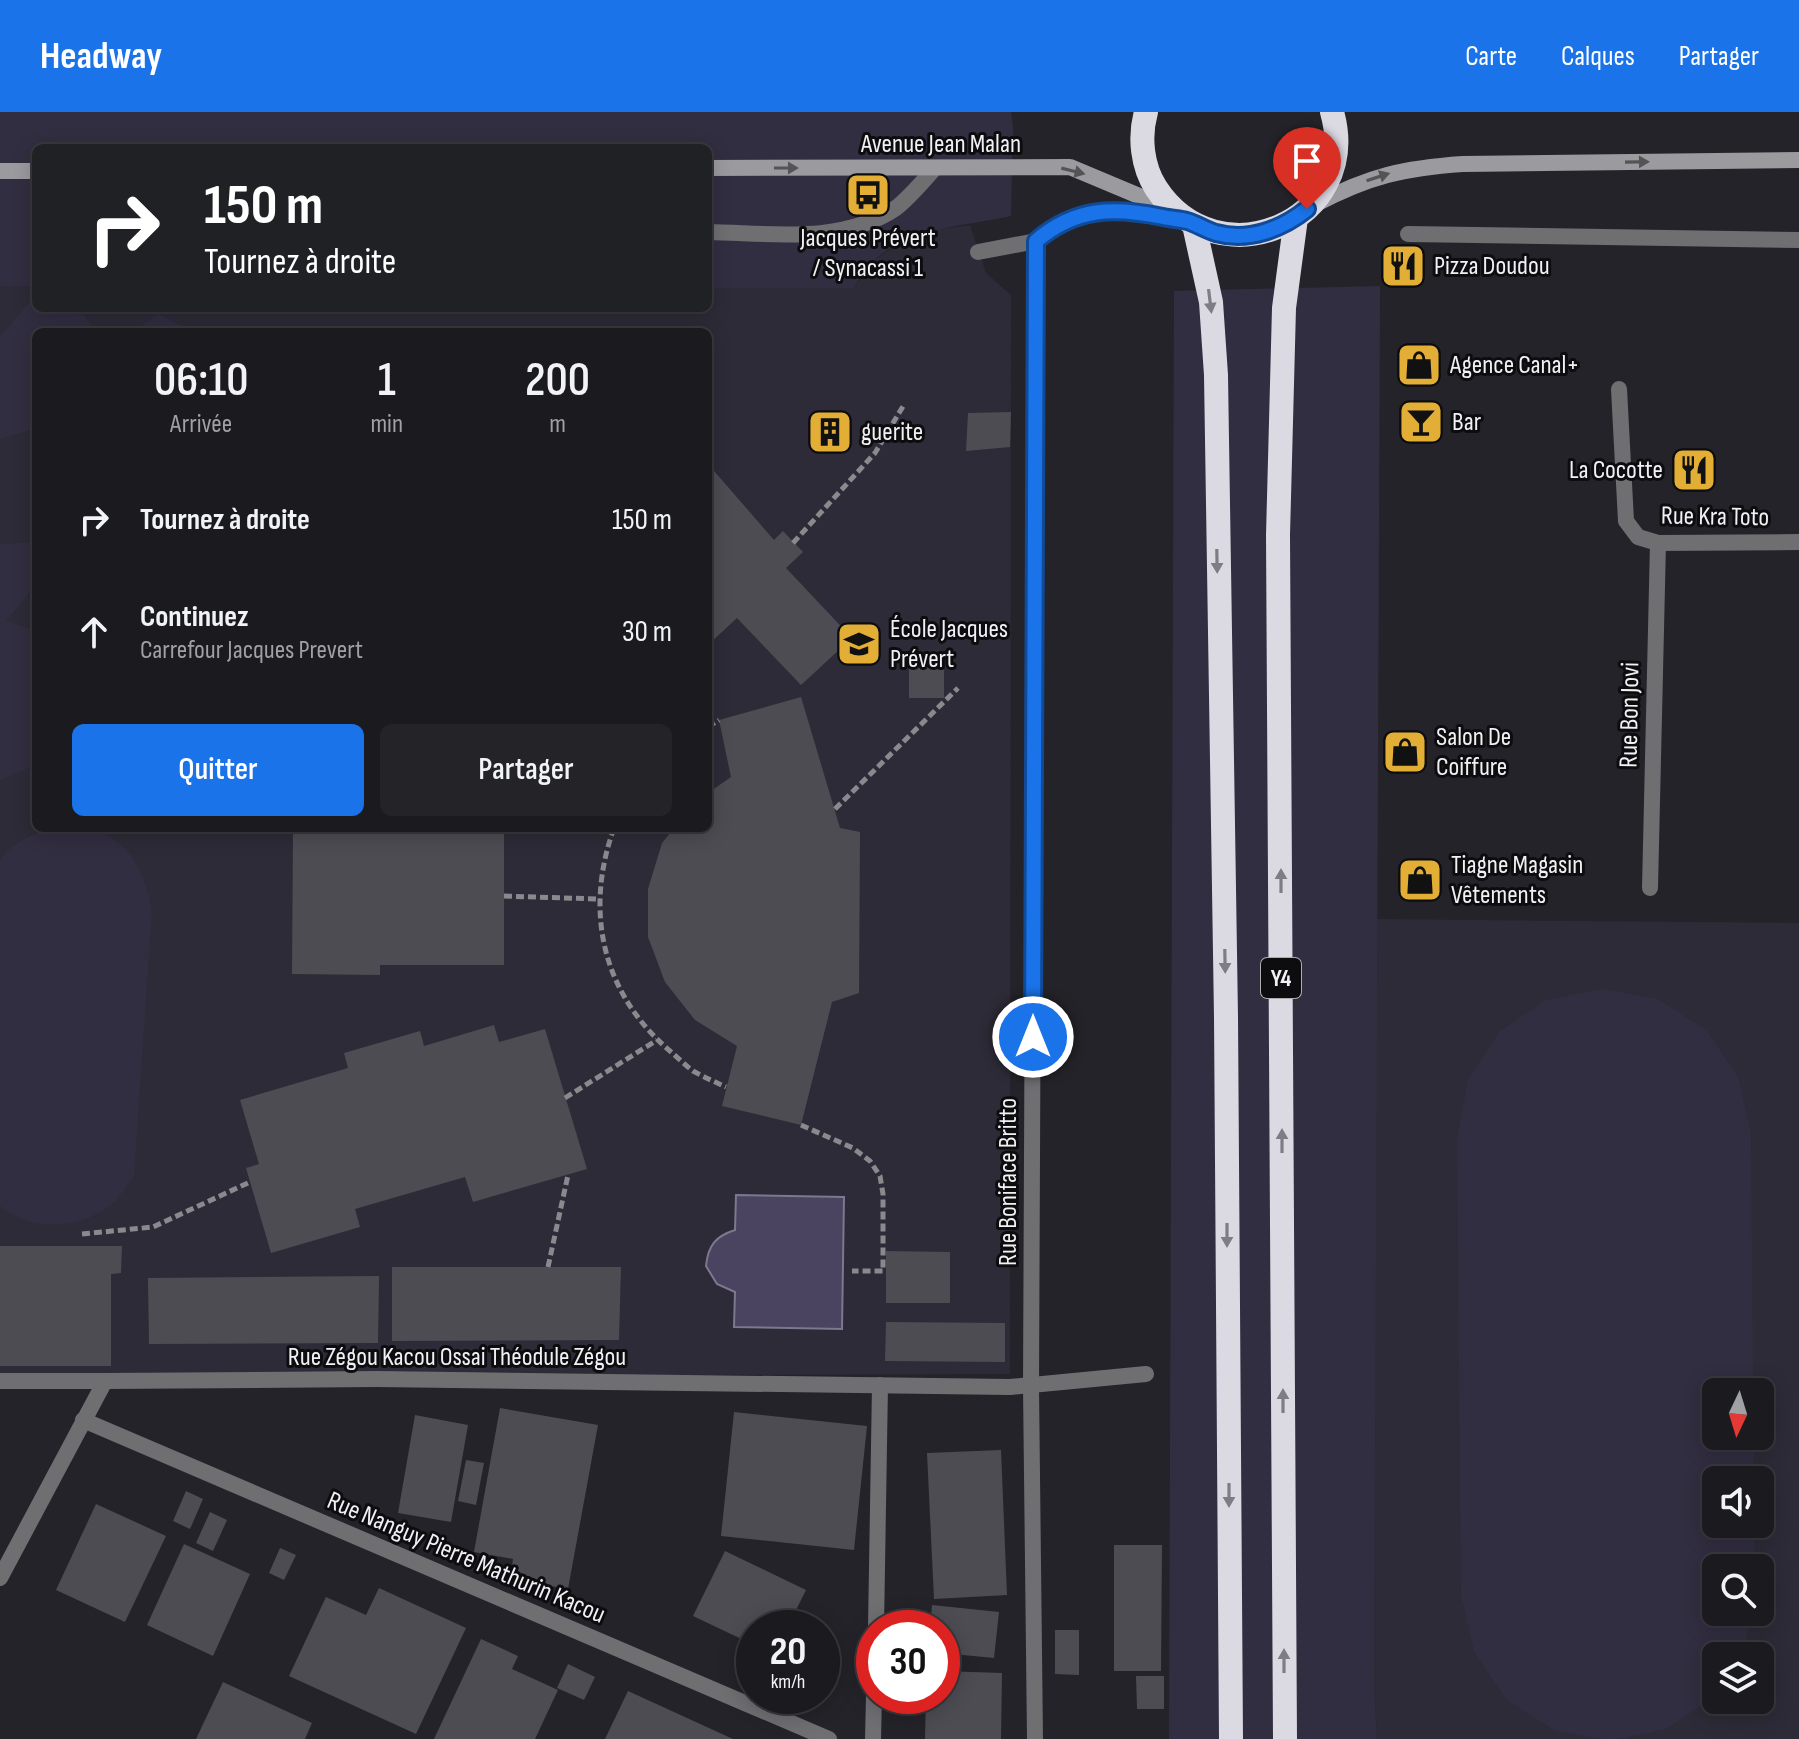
<!DOCTYPE html>
<html lang="fr">
<head>
<meta charset="utf-8">
<style>
  body { margin:0; font-family:"Sofia Sans Condensed",sans-serif; background:#242328; color:#f1f3f6; height:100vh; display:flex; flex-direction:column; font-size:30px; white-space:nowrap }
  * { box-sizing:border-box; margin:0 }
  p { font-size:26px; color:#a0a1a4 }
  .icon { flex:none; width:44px; height:44px; fill:none; stroke:currentColor; stroke-width:2; stroke-linecap:round; stroke-linejoin:round }
  .map { position:relative; flex:1; overflow:hidden }
  .drawer { position:absolute; left:32px; top:216px; width:680px; height:504px; display:flex; flex-direction:column; background:#1b1a1f; border-radius:12px; box-shadow:0 4px 20px #0003,0 0 0 2px #39383d }
  .drawer>* { flex:none }
  .banner { position:absolute; left:32px; top:32px; width:680px; height:168px; border-radius:12px; box-shadow:0 4px 20px #0003,0 0 0 2px #39383d; background:#202124; color:#fff; overflow:hidden }
  .needle { width:52px; rotate:184deg }
  .buttons { position:absolute; left:1702px; top:1266px; display:grid; gap:16px }
  .buttons a { display:grid; place-items:center; width:72px; height:72px; border-radius:12px; background:#1b1a1f; box-shadow:0 4px 20px #0003,0 0 0 2px #39383d; font-size:40px }
  .speed { position:absolute; left:736px; top:1498px; display:flex; gap:16px; font-size:40px; font-weight:700; text-align:center }
  .speed>* { display:grid; place-content:center; width:104px; height:104px; border-radius:50%; background:#1b1a1f; box-shadow:0 4px 20px #0003,0 0 0 2px #39383d; line-height:1 }
  .speed small { font-size:20px; font-weight:400 }
  .speed .limit { border:12px solid #d22; background:#fff; color:#111 }
  .pin { position:absolute; display:grid; place-items:center; width:68px; height:68px; color:#fff; margin:-82px -34px; border-radius:50% 50% 50% 0; rotate:-45deg; box-shadow:0 0 8px #0007 }
  .pin .icon { rotate:45deg }
  .me { position:absolute; width:88px; margin:-44px; rotate:0deg; stroke-linejoin:round; filter:drop-shadow(0 0 6px #0008) }
  .turn { display:flex; align-items:center; gap:28px; height:168px; padding:0 40px; font-size:36px }
  .turn .icon { width:104px; height:104px; stroke-width:2.5 }
  .turn b { display:block; font-size:56px; line-height:68px }
  .eta { display:flex; justify-content:space-evenly; align-items:center; height:136px; text-align:center }
  .eta b { font-size:48px; font-weight:600; line-height:56px }
  .button { display:flex; gap:16px; margin-top:auto; padding:16px 40px }
  .button a { flex:1; height:92px; border-radius:12px; background:#1a73e8; color:#fff; font-size:32px; font-weight:600; line-height:92px; text-align:center }
  .button a+a { background:#242328; color:#f1f3f6 }
  ul { padding:0; list-style:none }
  li { display:flex; align-items:center; gap:24px; height:112px; padding:0 40px }
  li div { flex:1 }
  li b { display:block; font-size:30px }
  li em { font-style:normal }
  header { display:flex; align-items:center; gap:48px; box-sizing:border-box; height:112px; padding:0 40px; background:#1a73e8; color:#fff }
  header strong { font-size:38px }
  nav { display:flex; gap:44px; margin-inline-start:auto; font-size:28px }
  .map>svg:first-child { display:block }
  .built { fill:#2d2b37; fill-rule:evenodd }
  .green { fill:#322e41 }
  .water { fill:#4a4461; stroke:#7c788d; stroke-width:2 }
  .building { fill:#4d4c53 }
  .lines { fill:none; stroke-linecap:round; stroke-linejoin:round }
  .path { stroke:#89898e; stroke-width:5; stroke-dasharray:8 4; stroke-linecap:butt }
  .lane { stroke:#6f6f72; stroke-width:16 }
  .street { stroke:#6f6f72; stroke-width:16 }
  .secondary { stroke:#9b9a9f; stroke-width:16 }
  .highway { stroke:#dbd9e2; stroke-width:24 }
  .oneway { fill:#545457 }
  .oneway2 { fill:#7e7d83 }
  .route-casing { stroke:#114b97; stroke-width:20 }
  .route { stroke:#1a73e8; stroke-width:14 }
  .labels { text-anchor:middle; dominant-baseline:central; stroke-width:6; stroke-linejoin:round; paint-order:stroke }
  .shield { fill:#0d0d0f; stroke:#adadb0; stroke-width:2 }
  .shield-label { font-size:24px; font-weight:bold; fill:#f1f1f5 }
  .street-label { font-size:26px; fill:#f1f1f5; stroke:#0d0d0f }
  .poi-label { font-size:26px; fill:#f1f1f5; stroke:#0d0d0f; text-anchor:start }
</style>
</head>
<body>
<header>
<strong>Headway</strong>
<nav><a>Carte</a><a>Calques</a><a>Partager</a></nav>
</header>
<div class="map">
<svg width="1799" height="1627" viewBox="0 0 1799 1627">
  <rect width="100%" height="100%" fill="#242329"/>
  <g class="built">
    <path d="M970 113 986 161 1011 183 1010 1262 0 1265V174H36V196H708V176H854L870 151 898 132 933 118ZM36 220H708V716H36Z"/>
    <path d="M1375 807 1799 811V1627H1377L1374 1574ZM1716 1280H1760V1324H1716ZM1716 1368H1760V1412H1716ZM1716 1456H1760V1500H1716ZM1716 1544H1760V1588H1716Z"/>
  </g>
  <g class="green">
    <path d="M0 0H1011L1013 15 1011 104C964 114 908 116 871 151 864 157 859 168 854 176H708V36H36V174H0Z"/>
    <polygon points="1380,174 1374,1574 1377,1627 1169,1627 1174,179"/>
    <polygon points="30,190 36,192 36,196 53,196 85,204 94,220 36,220 36,316 0,327 0,225"/>
    <polygon points="159,202 192,220 133,220"/>
    <polygon points="0,430 3,432 36,430 36,472 6,509 36,519 36,653 0,668"/>
    <path d="M54 716C64 716 75 714 85 716 128 724 146 761 152 799L134 1064C128 1072 122 1082 115 1089 84 1118 32 1121 0 1094V748C13 730 32 722 54 716Z"/>
    <polygon points="1602,877 1658,887 1706,918 1738,965 1751,1022 1753,1280 1716,1280 1716,1324 1753,1324 1754,1368 1716,1368 1716,1412 1754,1412 1755,1456 1716,1456 1716,1500 1751,1500 1744,1537 1740,1544 1716,1544 1716,1580 1713,1585 1666,1617 1618,1627 1601,1627 1554,1618 1506,1587 1474,1540 1461,1482 1457,1026 1468,968 1499,920 1546,888"/>
  </g>
  <path class="water" d="M736 1083 844 1085 842 1217 734 1215 735 1180 717 1172 706 1154C708 1133 716 1124 735 1118Z"/>
  <g class="building">
    <polygon points="1011,300 1010,335 966,339 968,301"/>
    <polygon points="813,305 849,307 847,333 812,333"/>
    <polygon points="708,352 774,428 783,419 803,440 786,456 852,526 801,573 737,506 708,533 708,479 714,473 708,467"/>
    <polygon points="909,543 944,544 944,586 909,586"/>
    <polygon points="801,585 840,716 860,720 859,881 832,890 801,1013 722,994 737,934 695,908 665,870 648,825 648,777 662,731 674,716 708,716 708,681 731,665 719,608"/>
    <polygon points="424,716 504,716 504,853 380,853 380,863 292,862 293,721 424,722"/>
    <polygon points="494,913 499,930 545,917 587,1057 473,1090 465,1065 355,1097 360,1115 271,1141 246,1056 259,1052 240,988 348,956 344,941 420,919 424,934"/>
    <polygon points="0,1134 122,1134 121,1161 111,1162 111,1254 0,1254"/>
    <polygon points="886,1139 950,1140 950,1191 886,1191"/>
    <polygon points="392,1155 621,1155 619,1228 392,1229"/>
    <polygon points="379,1164 378,1231 149,1232 148,1166"/>
    <polygon points="886,1210 1005,1211 1005,1250 885,1249"/>
    <polygon points="500,1296 598,1313 568,1477 510,1467 513,1447 474,1440"/>
    <polygon points="734,1300 867,1314 854,1438 721,1424"/>
    <polygon points="415,1303 468,1313 451,1410 398,1401"/>
    <polygon points="1001,1338 1007,1483 934,1487 927,1341"/>
    <polygon points="466,1348 484,1351 476,1393 458,1389"/>
    <polygon points="186,1379 203,1387 190,1417 173,1409"/>
    <polygon points="96,1392 166,1424 125,1510 56,1478"/>
    <polygon points="210,1400 227,1408 213,1439 196,1431"/>
    <polygon points="184,1432 250,1462 213,1544 147,1513"/>
    <polygon points="1114,1433 1162,1433 1161,1559 1114,1559"/>
    <polygon points="280,1436 296,1443 284,1468 269,1461"/>
    <polygon points="725,1439 806,1478 787,1516 754,1516 754,1533 693,1504"/>
    <polygon points="379,1476 466,1516 416,1622 289,1564 326,1485 366,1503"/>
    <polygon points="932,1493 999,1500 994,1546 942,1541 942,1516 930,1516"/>
    <polygon points="1055,1518 1079,1518 1079,1563 1055,1562"/>
    <polygon points="481,1527 518,1544 512,1557 558,1578 535,1627 434,1627"/>
    <polygon points="568,1552 595,1565 584,1588 557,1576"/>
    <polygon points="942,1559 1002,1561 1001,1627 925,1627 926,1584 942,1584"/>
    <polygon points="1136,1564 1164,1564 1164,1597 1137,1597"/>
    <polygon points="223,1570 312,1611 305,1627 196,1627"/>
    <polygon points="628,1579 733,1627 605,1627"/>
  </g>
  <g class="lines">
    <g class="path">
      <polyline points="793,431 875,341 905,291"/>
      <polyline points="708,615 719,608"/>
      <polyline points="708,671 711,678"/>
      <polyline points="835,697 958,576"/>
      <path d="M614 716C584 799 602 881 670 939 677 945 685 953 693 959 704 965 715 970 726 975"/>
      <polyline points="504,784 599,787"/>
      <polyline points="565,986 657,928"/>
      <polyline points="801,1013 853,1036 870,1049 880,1064 883,1082 883,1159 852,1159"/>
      <polyline points="82,1122 153,1115 250,1070"/>
      <polyline points="548,1155 568,1063"/>
    </g>
    <g class="lane">
      <path d="M708 120C771 121 841 133 896 96 910 85 923 69 935 56"/>
      <polyline points="978,140 1036,129"/>
    </g>
    <g class="street">
      <polyline points="1408,122 1799,128"/>
      <polyline points="1619,277 1626,409 1638,425 1658,431 1799,430"/>
      <polyline points="1650,776 1658,431"/>
      <polyline points="0,1269 105,1269"/>
      <polyline points="83,1308 829,1627"/>
      <polyline points="0,1466 105,1269 377,1267 1010,1275 1146,1262"/>
      <polyline points="876,1516 880,1273"/>
      <polyline points="873,1627 874,1584"/>
      <path d="M1035 1627 1031 1275 1036 129C1063 106 1101 93 1137 100 1154 103 1170 108 1187 109"/>
    </g>
    <g class="secondary">
      <polyline points="708,56 1070,55 1151,89 1167,92"/>
      <polyline points="0,59 36,59"/>
      <path d="M1316 92C1369 64 1404 56 1463 52L1799 48"/>
    </g>
    <g class="highway">
      <path d="M1146 0C1139 25 1142 54 1156 76 1218 171 1363 109 1332 0"/>
      <polyline points="1194,113 1211,190 1216,263 1226,905 1231,1627"/>
      <polyline points="1285,1627 1278,423 1284,196 1296,106"/>
    </g>
  </g>
  <defs><path id="oneway-solid" d="M-6-.8H1V-3.2L6.5 0L1 3.2V.8H-6Z" transform="scale(2)"/></defs>
  <g class="oneway">
    <use href="#oneway-solid" transform="translate(1637 50) rotate(-1)"/>
    <use href="#oneway-solid" transform="translate(786 56)"/>
    <use href="#oneway-solid" transform="translate(1073 59) rotate(14)"/>
    <use href="#oneway-solid" transform="translate(1378 65) rotate(-18)"/>
  </g>
  <g class="oneway2">
    <use href="#oneway-solid" transform="translate(1210 189) rotate(83)"/>
    <use href="#oneway-solid" transform="translate(1217 449) rotate(89)"/>
    <use href="#oneway-solid" transform="translate(1281 769) rotate(-90)"/>
    <use href="#oneway-solid" transform="translate(1225 849) rotate(89)"/>
    <use href="#oneway-solid" transform="translate(1282 1029) rotate(-90)"/>
    <use href="#oneway-solid" transform="translate(1227 1123) rotate(90)"/>
    <use href="#oneway-solid" transform="translate(1283 1289) rotate(-90)"/>
    <use href="#oneway-solid" transform="translate(1229 1383) rotate(90)"/>
    <use href="#oneway-solid" transform="translate(1284 1549) rotate(-90)"/>
  </g>
  <g class="lines">
    <g class="route-casing">
      <path id="route" d="M1033 925 1036 129C1076 95 1114 95 1163 105 1171 107 1180 107 1187 109 1197 112 1206 118 1216 121 1249 130 1282 117 1307 97"/>
    </g>
    <use href="#route" class="route"/>
  </g>
  <defs>
    <g id="bus-square" transform="scale(2.3)"><rect x="-9" y="-9" width="18" height="18" rx="4" fill="#e3ae35" stroke="#0d0d0f"/><path d="M-5-6H5V4H4V6H2V4H-2V6H-4V4H-5ZM-3.5-4V0h7V-4ZM-3.5 1.2v1.5H-2V1.2ZM2 1.2v1.5H3.5V1.2Z" fill="#111"/></g>
    <g id="restaurant-square" transform="scale(2.3)"><rect x="-9" y="-9" width="18" height="18" rx="4" fill="#e3ae35" stroke="#0d0d0f"/><path d="M-5-6h1v4h1v-4h1v4h1v-4h1v5L-1.5 .5V6h-2V.5L-5-1ZM5-6V6H3V1.5H1.5Q1.5-4 5-6Z" fill="#111"/></g>
    <g id="shop-square" transform="scale(2.3)"><rect x="-9" y="-9" width="18" height="18" rx="4" fill="#e3ae35" stroke="#0d0d0f"/><path d="M-5-2.5h2.3a2.7 3.5 0 0 1 5.4 0H5L5.5 6h-11ZM-1.5-2.5h3a1.5 2.3 0 0 0-3 0Z" fill="#111"/></g>
    <g id="bar-square" transform="scale(2.3)"><rect x="-9" y="-9" width="18" height="18" rx="4" fill="#e3ae35" stroke="#0d0d0f"/><path d="M-6-5H6L.8 .8V4.5H3.5V6h-7V4.5H-.8V.8Z" fill="#111"/></g>
    <g id="building-square" transform="scale(2.3)"><rect x="-9" y="-9" width="18" height="18" rx="4" fill="#e3ae35" stroke="#0d0d0f"/><path d="M-4-6H4V6H1V3H-1V6H-4ZM-2.5-4.3h1.7v1.8h-1.7ZM.8-4.3h1.7v1.8H.8ZM-2.5-1h1.7V.8h-1.7ZM.8-1h1.7V.8H.8Z" fill="#111"/></g>
    <g id="school-square" transform="scale(2.3)"><rect x="-9" y="-9" width="18" height="18" rx="4" fill="#e3ae35" stroke="#0d0d0f"/><path d="M0-5L7-2L0 1L-7-2ZM-4 1L0 2.5L4 1V4Q0 6-4 4Z" fill="#111"/></g>
  </defs>
  <g fill-rule="evenodd">
    <use href="#bus-square" x="868" y="83"/>
    <use href="#restaurant-square" x="1403" y="154"/>
    <use href="#shop-square" x="1419" y="253"/>
    <use href="#bar-square" x="1421" y="310"/>
    <use href="#building-square" x="830" y="320"/>
    <use href="#restaurant-square" x="1694" y="358"/>
    <use href="#school-square" x="859" y="532"/>
    <use href="#shop-square" x="1405" y="640"/>
    <use href="#shop-square" x="1420" y="768"/>
  </g>
  <g class="labels">
    <rect class="shield" x="1261" y="846" width="40" height="40" rx="6"/>
    <g class="shield-label">
      <text x="1281" y="866">Y4</text>
    </g>
    <g class="street-label">
      <text x="941" y="32">Avenue Jean Malan</text>
      <text transform="translate(1715 405) rotate(1)">Rue Kra Toto</text>
      <text transform="translate(1630 603) rotate(-89)">Rue Bon Jovi</text>
      <text transform="translate(1008 1070) rotate(-90)">Rue Boniface Britto</text>
      <text x="457" y="1245">Rue Zégou Kacou Ossai Théodule Zégou</text>
      <text transform="translate(466 1446) rotate(23)">Rue Nanguy Pierre Mathurin Kacou</text>
    </g>
    <g class="poi-label">
      <text x="868" y="126" text-anchor="middle">Jacques Prévert<tspan x="868" dy="30">/ Synacassi 1</tspan></text>
      <text x="1434" y="154">Pizza Doudou</text>
      <text x="1450" y="253">Agence Canal+</text>
      <text x="1452" y="310">Bar</text>
      <text x="861" y="320">guerite</text>
      <text x="1663" y="358" text-anchor="end">La Cocotte</text>
      <text x="890" y="517">École Jacques<tspan x="890" dy="30">Prévert</tspan></text>
      <text x="1436" y="625">Salon De<tspan x="1436" dy="30">Coiffure</tspan></text>
      <text x="1451" y="753">Tiagne Magasin<tspan x="1451" dy="30">Vêtements</tspan></text>
    </g>
  </g>
</svg>
<div class="buttons">
<a><svg class="needle" viewBox="-14 -14 28 28"><path d="M0-13l5 13h-10z" fill="#e53935"/><path d="M0 13l5-13h-10z" fill="#a0a1a4"/></svg></a>
<a><svg class="icon" aria-label="sound" viewBox="0 0 24 24"><path d="M4 9h4l5-4v14l-5-4H4zM17 9q2 3 0 6"/></svg></a>
<a><svg class="icon" aria-label="search" viewBox="0 0 24 24"><circle cx="10" cy="10" r="6"/><path d="M15 15l6 6"/></svg></a>
<a><svg class="icon" aria-label="layers" viewBox="0 0 24 24"><path d="M12 4l9 5-9 5-9-5zM3 14l9 5 9-5"/></svg></a>
</div>
<div class="speed"><div>20<small>km/h</small></div><div class="limit">30</div></div>
<div class="pin" style="left:1307px;top:97px;background:#d93025"><svg class="icon" aria-label="arrive" viewBox="0 0 24 24"><path d="M6 21V4h12l-3 4 3 4H6"/></svg></div>
<svg class="me" style="left:1033px;top:925px" viewBox="-20 -20 40 40"><circle r="17" fill="#1a73e8" stroke="#fff" stroke-width="3"/><path d="M0-11L8 9 0 5-8 9z" fill="#fff"/></svg>
<div class="banner">
<div class="turn"><svg class="icon" aria-label="right" viewBox="0 0 24 24"><path d="M7 20v-9h11M14 6l5 5-5 5"/></svg><div><b>150 m</b>Tournez à droite</div></div>
</div>
<section class="drawer">
<div class="eta">
<div><b>06:10</b><p>Arrivée</p></div>
<div><b>1</b><p>min</p></div>
<div><b>200</b><p>m</p></div>
</div>
<ul>
<li><svg class="icon" aria-label="right" viewBox="0 0 24 24"><path d="M7 20v-9h11M14 6l5 5-5 5"/></svg><div><b>Tournez à droite</b></div><em>150 m</em></li>
<li><svg class="icon" aria-label="ahead" viewBox="0 0 24 24"><path d="M12 20V5M6 11l6-6 6 6"/></svg><div><b>Continuez</b><p>Carrefour Jacques Prevert</p></div><em>30 m</em></li>
</ul>
<div class="button"><a>Quitter</a><a>Partager</a></div>
</section>
</div>
</body>
</html>
